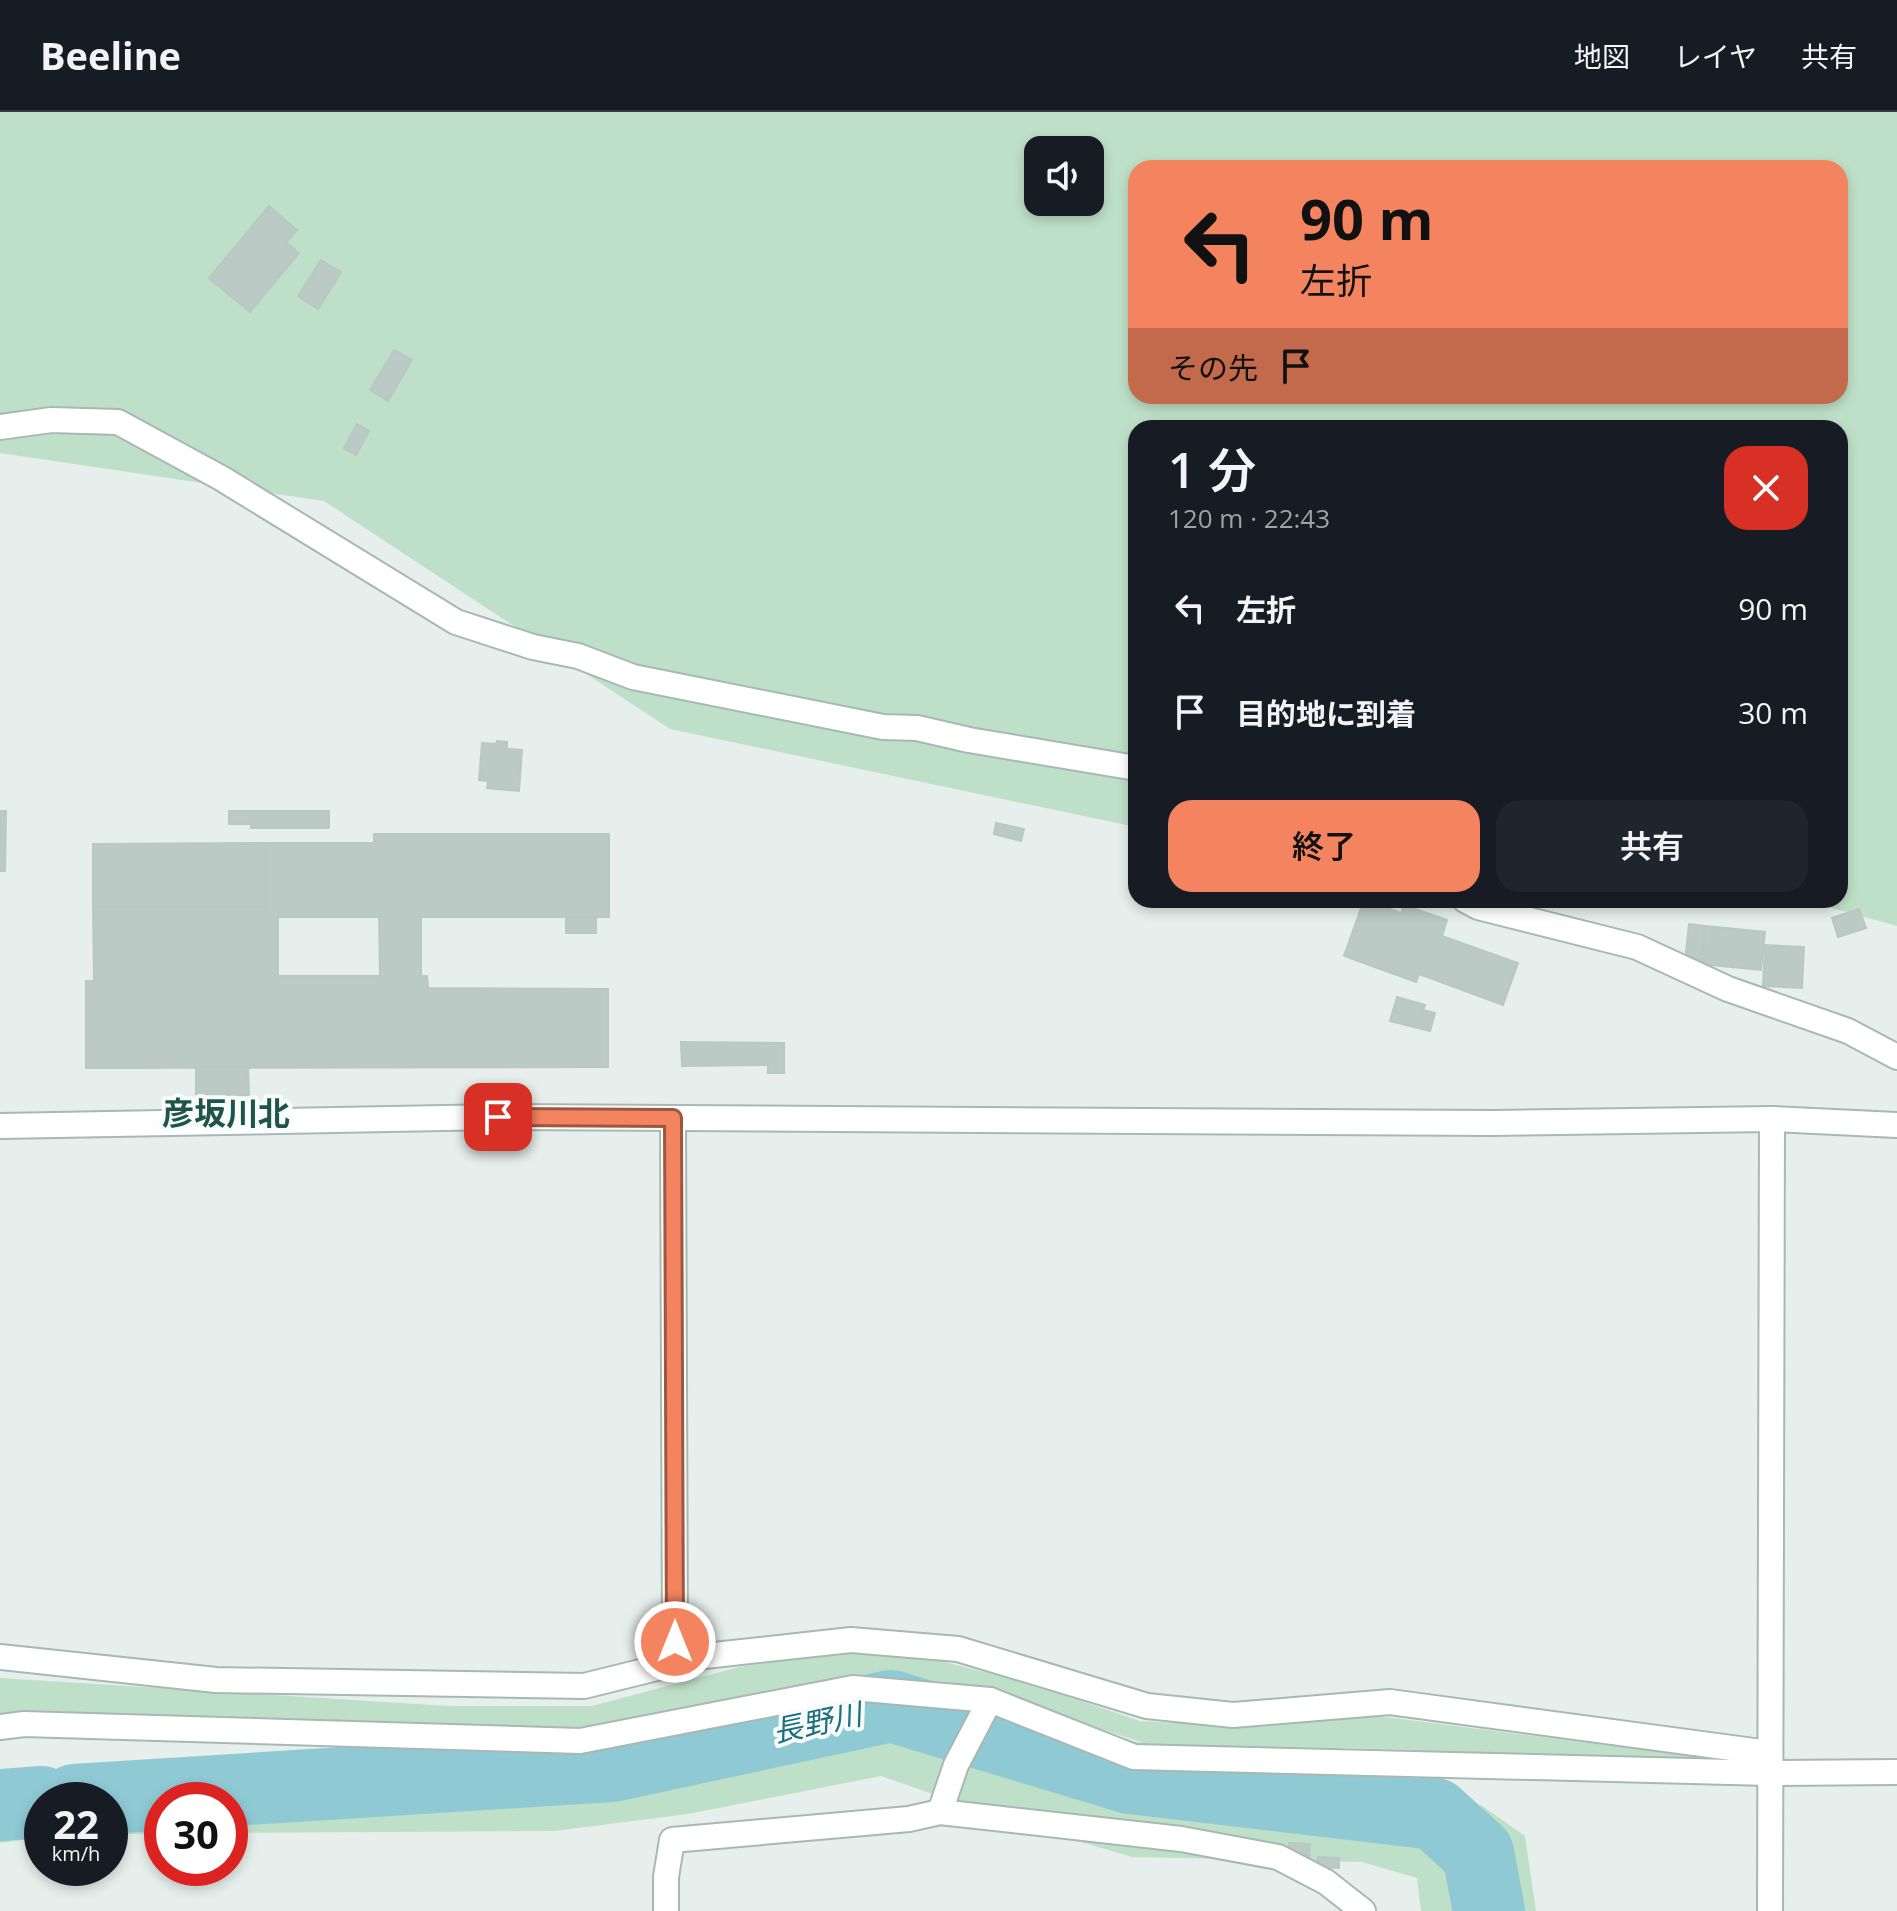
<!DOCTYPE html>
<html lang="ja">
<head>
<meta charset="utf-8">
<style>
  body { margin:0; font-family:"Open Sans","Noto Sans JP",sans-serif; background:#20242c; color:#f1f3f6; height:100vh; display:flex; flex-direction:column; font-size:30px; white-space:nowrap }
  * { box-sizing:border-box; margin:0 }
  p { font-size:26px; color:#9ea1a6 }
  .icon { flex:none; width:44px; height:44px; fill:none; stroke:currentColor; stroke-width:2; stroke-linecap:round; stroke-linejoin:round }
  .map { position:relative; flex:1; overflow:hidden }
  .details { position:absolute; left:1128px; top:308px; width:720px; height:488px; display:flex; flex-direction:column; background:#171b24; border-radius:24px; box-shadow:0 4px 12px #0003 }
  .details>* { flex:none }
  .top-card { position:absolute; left:1128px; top:48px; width:720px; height:244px; border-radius:24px; box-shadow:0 4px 12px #0003; background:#f4845f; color:#111; overflow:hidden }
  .buttons { position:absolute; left:1024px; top:24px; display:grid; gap:16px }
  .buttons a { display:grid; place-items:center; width:80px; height:80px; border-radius:16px; background:#171b24; box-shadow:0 4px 12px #0003; font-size:40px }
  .speed { position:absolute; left:24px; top:1670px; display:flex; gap:16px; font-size:40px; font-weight:700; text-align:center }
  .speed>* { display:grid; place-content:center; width:104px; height:104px; border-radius:50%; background:#171b24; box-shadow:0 4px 12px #0003; line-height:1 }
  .speed small { font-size:20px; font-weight:400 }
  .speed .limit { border:12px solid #d22; background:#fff; color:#111 }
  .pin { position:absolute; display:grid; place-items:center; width:68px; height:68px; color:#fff; margin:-34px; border-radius:16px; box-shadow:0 4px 12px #0006 }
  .me { position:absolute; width:88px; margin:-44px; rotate:0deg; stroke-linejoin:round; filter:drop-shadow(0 0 6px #0008) }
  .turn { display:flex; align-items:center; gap:28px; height:168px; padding:0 40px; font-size:36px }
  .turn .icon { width:104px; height:104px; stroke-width:2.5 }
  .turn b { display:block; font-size:56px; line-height:68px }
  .then { display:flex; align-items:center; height:76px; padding:0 40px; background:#0003; gap:16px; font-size:30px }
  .round { display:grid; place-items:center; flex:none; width:84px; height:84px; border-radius:24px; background:#20242c }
  .summary { display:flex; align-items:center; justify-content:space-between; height:136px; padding:0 40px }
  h1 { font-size:48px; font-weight:600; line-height:60px }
  .cta { display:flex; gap:16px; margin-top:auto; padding:16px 40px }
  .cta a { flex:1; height:92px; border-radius:24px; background:#f4845f; color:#111; font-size:32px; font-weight:600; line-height:92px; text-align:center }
  .cta a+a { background:#20242c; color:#f1f3f6 }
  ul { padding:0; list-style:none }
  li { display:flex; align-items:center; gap:24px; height:104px; padding:0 40px }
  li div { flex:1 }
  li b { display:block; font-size:30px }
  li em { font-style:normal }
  header { display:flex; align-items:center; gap:48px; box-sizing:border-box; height:112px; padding:0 40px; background:#171b24; border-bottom:2px solid #363941 }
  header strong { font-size:38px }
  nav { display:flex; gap:44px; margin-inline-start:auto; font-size:28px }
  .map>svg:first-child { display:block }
  .green { fill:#bfe0c8; fill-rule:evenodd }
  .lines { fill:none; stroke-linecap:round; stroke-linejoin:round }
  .river { stroke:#8ec9d4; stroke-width:72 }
  .building { fill:#bbcac4; stroke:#b8c9c2; stroke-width:2; fill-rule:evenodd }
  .minor-casing { stroke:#a8b8b2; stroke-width:28 }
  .minor { stroke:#fff; stroke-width:24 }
  .route-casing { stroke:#9f563e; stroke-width:20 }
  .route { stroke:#f4845f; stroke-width:14 }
  .labels { text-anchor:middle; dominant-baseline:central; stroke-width:8; stroke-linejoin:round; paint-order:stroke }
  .water-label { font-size:30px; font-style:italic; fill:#1c6f80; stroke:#f7fbf9 }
  .quarter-label { font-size:32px; font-weight:bold; fill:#1f5548; stroke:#f7fbf9 }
</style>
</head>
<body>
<header>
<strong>Beeline</strong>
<nav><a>地図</a><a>レイヤ</a><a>共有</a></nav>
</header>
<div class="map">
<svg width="1897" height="1799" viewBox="0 0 1897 1799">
  <rect width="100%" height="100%" fill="#e6efeb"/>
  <g class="green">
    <path d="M0 0H1897V814L1803 788H1840V316H1136V715L670 617 324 389 0 341ZM1038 38H1090V90H1038ZM1136 56H1840V284H1136Z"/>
    <polygon points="835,1541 928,1546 1025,1570 1140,1609 1249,1615 1362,1602 1723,1648 1355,1636 1155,1635 970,1573 867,1567 579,1618 29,1601 0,1602 0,1566 449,1594 592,1594 739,1555"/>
    <polygon points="910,1629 1090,1668 1283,1701 1481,1693 1525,1724 1536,1799 1421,1799 1417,1766 1362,1750 1132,1745 1010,1709 881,1664 688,1702 554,1719 230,1721 230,1688 162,1688 162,1722 110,1722 110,1688 42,1688 42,1725 0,1731 0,1671 35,1666 599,1665 755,1633"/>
  </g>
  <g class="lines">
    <g class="river">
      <polyline points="74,1688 612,1654 891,1594 1130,1666 1435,1702 1478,1741 1489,1799"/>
      <polyline points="0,1693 42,1690"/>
    </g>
  </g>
  <g class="building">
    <polygon points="269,94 297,118 286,130 299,141 250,200 209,166"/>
    <polygon points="321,148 341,160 318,197 298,184"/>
    <polygon points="394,238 412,248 388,289 370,278"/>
    <polygon points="357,312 369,319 356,343 344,336"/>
    <polygon points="497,629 507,630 507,637 522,638 519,679 487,676 488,669 479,668 482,631 496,632"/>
    <polygon points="0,699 6,699 5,759 0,759"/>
    <polygon points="229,699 329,699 329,716 251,716 251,712 229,712"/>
    <polygon points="996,711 1024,717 1021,729 994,722"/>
    <path d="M374 722H609V805H421V864H427L428 876 608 877V955L86 956V869H94L93 795H266V731H374ZM278 805H379L380 864H278Z"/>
    <polygon points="266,731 266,795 93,795 93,732"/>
    <polygon points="1364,788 1401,801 1404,793 1447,808 1442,824 1518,851 1503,893 1419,862 1416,870 1344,844"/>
    <polygon points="1859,797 1866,816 1838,825 1832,806"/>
    <rect x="566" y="805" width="30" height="16"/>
    <polygon points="1689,812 1705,814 1702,852 1685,850"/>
    <polygon points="1705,814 1765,820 1761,858 1702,852"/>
    <polygon points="1765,833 1804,835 1802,876 1763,874"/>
    <polygon points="1397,885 1425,893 1423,898 1435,901 1430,919 1390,909"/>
    <polygon points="681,930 784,931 784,961 768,961 768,953 682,954"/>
    <polygon points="196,955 248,955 249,983 196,983"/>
    <polygon points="1289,1731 1310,1732 1309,1747 1288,1746"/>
    <polygon points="1318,1745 1339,1746 1339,1756 1317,1755"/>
  </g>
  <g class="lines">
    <g class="minor-casing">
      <g id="minor">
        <polyline points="0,315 51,308 118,310 221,366 456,510 533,535 578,544 633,565 883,615 917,616 969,628 1136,656"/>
        <polyline points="1465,788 1478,795 1637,835 1728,877 1848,919 1897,945"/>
        <polyline points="673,1006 675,1530"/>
        <polyline points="0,1014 498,1005 1492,1011 1772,1007 1897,1013"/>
        <polyline points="0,1545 216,1568 584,1574 705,1544 851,1528 958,1537 1147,1594 1233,1603 1390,1590 1769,1641"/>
        <polyline points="0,1615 24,1612 580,1629 853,1576 990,1588 1134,1645 1769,1661 1897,1660"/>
        <polyline points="940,1700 956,1653 990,1588"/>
        <polyline points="666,1799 666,1765 672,1728 909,1707 940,1700 1181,1727 1278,1745 1326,1770 1363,1799"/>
        <polyline points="1770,1799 1772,1007"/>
      </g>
    </g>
    <use href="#minor" class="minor"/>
  </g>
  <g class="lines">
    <g class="route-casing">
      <polyline id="route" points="498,1005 673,1006 675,1530"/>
    </g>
    <use href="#route" class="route"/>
  </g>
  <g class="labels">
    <g class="water-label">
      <text transform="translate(817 1610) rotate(-12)">長野川</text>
    </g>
    <g class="quarter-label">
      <text x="226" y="1000">彦坂川北</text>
    </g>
  </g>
</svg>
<div class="buttons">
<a><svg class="icon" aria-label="sound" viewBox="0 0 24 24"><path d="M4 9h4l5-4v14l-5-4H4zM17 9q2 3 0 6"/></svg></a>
</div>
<div class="speed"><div>22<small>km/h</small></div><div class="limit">30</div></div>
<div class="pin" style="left:498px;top:1005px;background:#d93025"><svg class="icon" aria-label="arrive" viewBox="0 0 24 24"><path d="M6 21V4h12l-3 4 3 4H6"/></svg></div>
<svg class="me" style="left:675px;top:1530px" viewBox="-20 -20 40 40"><circle r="17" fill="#f4845f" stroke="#fff" stroke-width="3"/><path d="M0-11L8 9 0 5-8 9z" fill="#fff"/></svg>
<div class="top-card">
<div class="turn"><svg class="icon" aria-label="left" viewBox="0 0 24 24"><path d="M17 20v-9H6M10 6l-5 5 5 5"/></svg><div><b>90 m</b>左折</div></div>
<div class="then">その先<svg class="icon" aria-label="arrive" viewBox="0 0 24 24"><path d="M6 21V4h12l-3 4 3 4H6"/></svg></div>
</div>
<section class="details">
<div class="summary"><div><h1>1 分</h1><p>120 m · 22:43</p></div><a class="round" style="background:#d93025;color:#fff"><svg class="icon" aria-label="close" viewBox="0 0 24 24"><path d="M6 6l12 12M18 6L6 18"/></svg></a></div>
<ul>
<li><svg class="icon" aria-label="left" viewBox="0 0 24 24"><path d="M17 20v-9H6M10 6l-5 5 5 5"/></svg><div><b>左折</b></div><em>90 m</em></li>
<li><svg class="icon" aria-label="arrive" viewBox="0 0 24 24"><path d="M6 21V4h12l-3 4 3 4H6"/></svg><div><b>目的地に到着</b></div><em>30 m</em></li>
</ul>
<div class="cta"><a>終了</a><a>共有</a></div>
</section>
</div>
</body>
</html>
